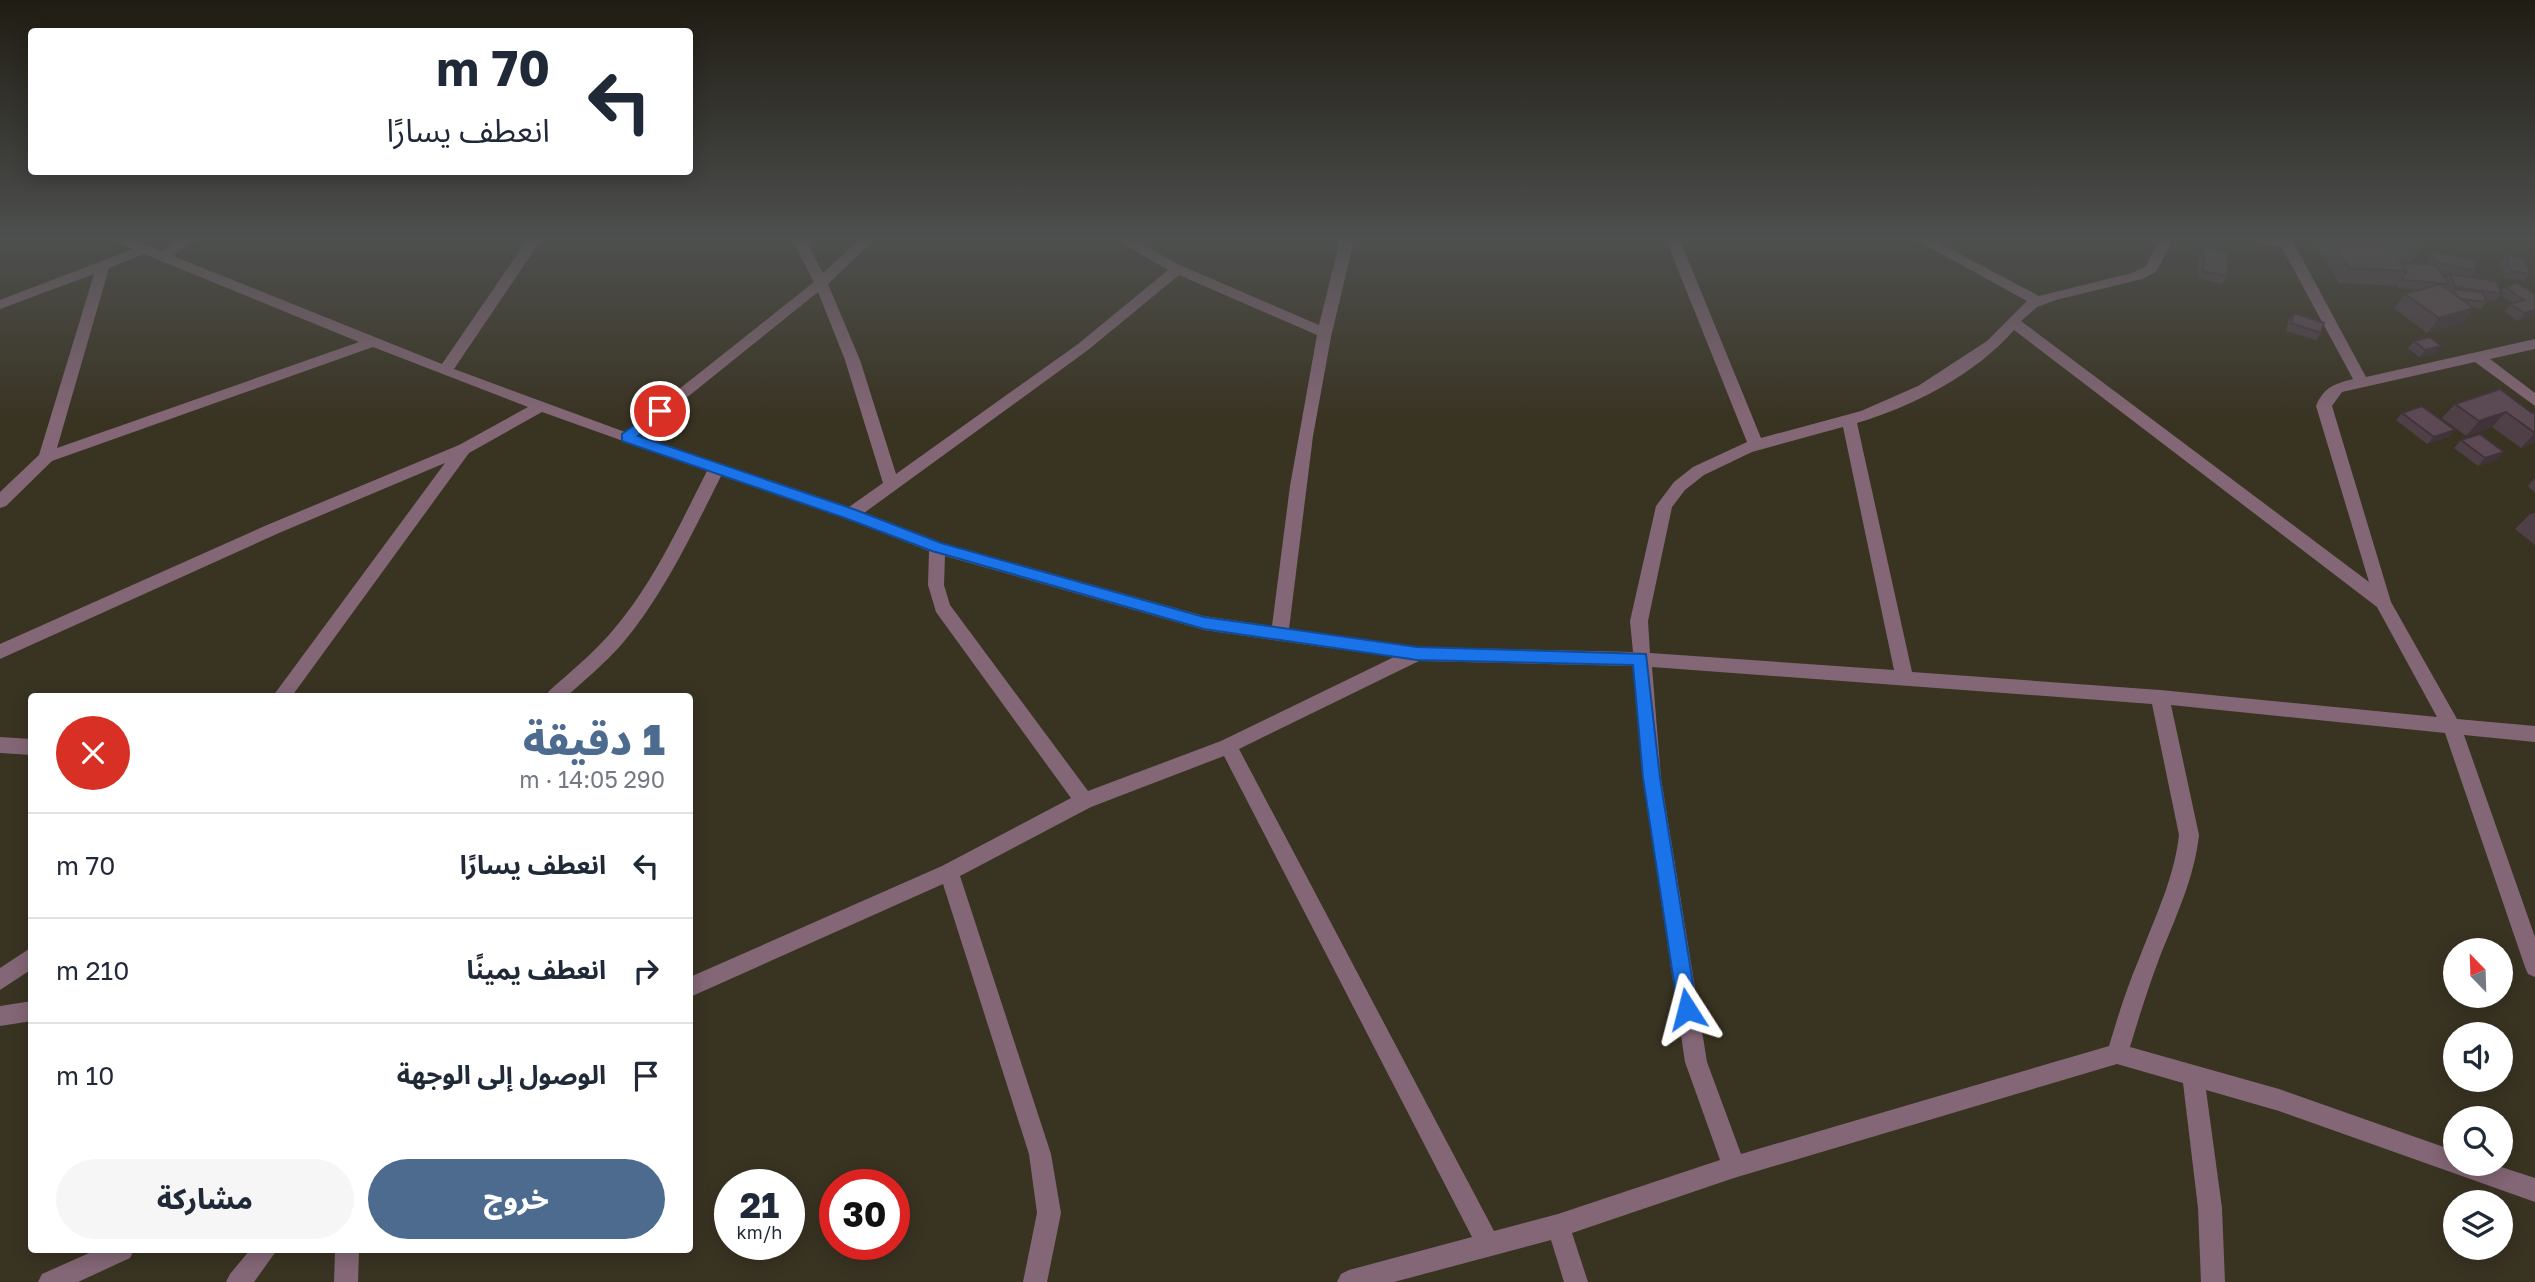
<!DOCTYPE html>
<html lang="ar">
<head>
<meta charset="utf-8">
<style>
  body { margin:0; font-family:"Golos Text","Noto Sans Arabic",sans-serif; background:#f6f6f7; color:#1f2937; direction:rtl; height:100vh; display:flex; flex-direction:column; font-size:26px; white-space:nowrap }
  * { box-sizing:border-box; margin:0 }
  p { font-size:23px; color:#747a83 }
  .icon { flex:none; width:38px; height:38px; fill:none; stroke:currentColor; stroke-width:2; stroke-linecap:round; stroke-linejoin:round }
  .map { position:relative; flex:1; overflow:hidden; direction:ltr }
  .panel { position:absolute; left:28px; top:693px; width:665px; height:560px; display:flex; flex-direction:column; background:#fff; border-radius:7px; box-shadow:0 4px 18px #0003; direction:rtl }
  .panel>* { flex:none }
  .top-card { position:absolute; left:28px; top:28px; width:665px; height:147px; border-radius:7px; box-shadow:0 4px 18px #0003; direction:rtl; background:#fff; color:#1f2937; overflow:hidden }
  .needle { width:46px; rotate:337deg }
  .buttons { position:absolute; left:2443px; top:938px; display:grid; gap:14px }
  .buttons a { display:grid; place-items:center; width:70px; height:70px; border-radius:50%; background:#fff; box-shadow:0 4px 18px #0003; font-size:35px }
  .speed { position:absolute; left:714px; top:1169px; display:flex; gap:14px; font-size:35px; font-weight:700; text-align:center }
  .speed>* { display:grid; place-content:center; width:91px; height:91px; border-radius:50%; background:#fff; box-shadow:0 4px 18px #0003; line-height:1 }
  .speed small { font-size:18px; font-weight:400 }
  .speed .limit { border:10px solid #d22; background:#fff; color:#111 }
  .pin { position:absolute; display:grid; place-items:center; width:60px; height:60px; color:#fff; margin:-30px; border:4px solid #fff; border-radius:50%; box-shadow:0 2px 7px #0007 }
  .me { position:absolute; width:77px; margin:-38px; rotate:351deg; stroke-linejoin:round; filter:drop-shadow(0 0 5px #0008) }
  .turn { display:flex; align-items:center; gap:24px; height:147px; padding:0 28px; font-size:32px }
  .turn .icon { width:91px; height:91px; stroke-width:2.5 }
  .turn b { display:block; font-size:49px; line-height:60px }
  .round { display:grid; place-items:center; flex:none; width:74px; height:74px; border-radius:37px; background:#f6f6f7 }
  .summary { display:flex; align-items:center; justify-content:space-between; height:119px; padding:0 28px }
  h1 { font-size:42px; font-weight:800; line-height:52px; color:#4c6b8f }
  .button { display:flex; gap:14px; margin-top:auto; padding:14px 28px }
  .button a { flex:1; height:80px; border-radius:42px; background:#4c6b8f; color:#fff; font-size:28px; font-weight:800; line-height:80px; text-align:center }
  .button a+a { background:#f6f6f7; color:#1f2937 }
  ul { padding:0; list-style:none }
  li { display:flex; align-items:center; gap:21px; height:105px; padding:0 28px; border-top:2px solid #e0e1e3 }
  li div { flex:1 }
  li b { display:block; font-size:26px }
  li em { font-style:normal }
  .map>svg:first-child { display:block }
  .lines { fill:none; stroke-linecap:round; stroke-linejoin:round }
  .minor { fill:#846776; fill-rule:evenodd }
  .wall { fill:#4f3f47; fill-rule:evenodd }
  .shaded-wall { fill:#40333a }
  .building { fill:#5c4953; stroke:#40333a; stroke-width:2 }
  .route { fill:#1a73e8; stroke:#114b97; stroke-width:2 }
</style>
</head>
<body>
<div class="map">
<svg width="2535" height="1282" viewBox="0 0 2535 1282">
  <rect width="100%" height="100%" fill="#393322"/>
  <g class="lines">
    <g class="minor">
      <path d="M115 240H133L162 251 179 240H195L173 256 442 364 527 240H541L454 369 625 432 814 282 792 240H806L823 273 859 240H874L828 284 860 360 896 474 1078 344 1168 270 1117 240H1133L1182 266 1319 325 1340 240H1354L1331 337 1313 436 1289 629 1417 647 1633 652 1630 621 1656 506 1674 482 1693 467 1747 442 1666 240H1680L1761 438 1861 411 1918 386 1987 341 2027 301 1916 240H1933L2039 296 2132 273 2146 266 2159 240H2173L2156 272 2142 279 2056 300 2037 307 2021 321 2369 582 2316 406C2324 387 2334 384 2353 379L2281 246 2260 244 2253 240H2292L2366 377 2535 339V349L2490 359 2535 393V406L2475 362 2342 392 2332 406 2391 602 2457 719 2535 726V742L2464 735 2535 937V977L2528 974 2525 967 2445 733 2171 705 2199 835C2194 880 2175 918 2159 959 2148 988 2139 1017 2130 1047L2279 1089 2455 1151V1164H2492L2535 1178V1202L2279 1111 2206 1090 2222 1208 2225 1282H2201L2198 1208 2183 1083 2117 1064 1734 1178 1572 1233 1588 1282H1564L1551 1240 1394 1282H1337L1341 1274 1349 1270 1472 1237 1224 756 1091 807 960 876 1051 1154 1061 1213 1047 1282H1023L1037 1213 1029 1154 943 884 690 997V977L942 866 1071 798 936 612 928 585 929 551 845 518 721 476C692 534 664 594 622 644 605 663 585 680 567 696H546L549 691C569 673 590 656 608 636 651 588 678 528 707 471L542 412 469 453 292 696H273L445 463 279 533 0 659V644L267 525 459 445 528 407 373 347 52 461 6 506 0 508V492L39 455 94 274 0 309V300L133 249ZM144 254 359 342 57 448 109 268ZM1179 275 1317 335 1290 486 1272 626 1204 616 942 543 864 513 1088 350ZM818 292 845 360 883 483 849 507 639 436ZM2014 330 2377 607 2437 717 2160 690 1912 672 1857 423C1913 406 1975 375 2014 330ZM1843 427 1894 670 1650 653 1648 621 1672 507 1685 490 1704 475 1752 452ZM945 556 1204 630 1394 657 1221 741 1088 791 950 605 944 585ZM1419 661 1634 666 1643 778 1685 1062 1720 1160 1558 1214 1494 1231 1239 749ZM1652 667 2152 704 2179 835C2174 879 2155 917 2139 959 2127 987 2118 1016 2109 1046L1741 1154 1707 1062 1661 778Z"/>
      <polygon points="0,737 32,739 32,755 0,753"/>
      <polygon points="32,947 32,969 0,990 0,968"/>
      <polygon points="32,1001 32,1021 0,1026 0,1006"/>
      <polygon points="96,1250 134,1250 130,1258 78,1282 38,1282 42,1274"/>
      <polygon points="250,1250 277,1250 254,1282 226,1282 230,1274"/>
      <polygon points="335,1250 359,1250 358,1282 334,1282"/>
    </g>
  </g>
  <g class="wall">
    <path d="M2315 240H2416L2421 250 2411 263 2428 265V260L2433 252 2476 271 2471 277 2501 292 2505 287 2535 294V315L2518 321 2504 311 2512 303 2500 295 2495 301 2486 300 2487 302 2481 309 2474 308 2462 323 2427 333 2394 308 2405 294 2420 290 2398 288 2397 285 2396 286 2339 283 2314 242ZM2441 272 2449 274 2446 279Z"/>
    <polygon points="2204,248 2227,276 2222,284 2198,278 2199,255"/>
    <polygon points="2506,256 2530,274 2524,281 2505,278 2499,264"/>
    <polygon points="2294,313 2321,333 2316,340 2286,331 2288,321"/>
    <polygon points="2414,341 2435,354 2419,357 2408,348"/>
    <polygon points="2455,404 2532,413 2535,412 2535,443 2521,448 2492,427 2466,436 2442,418"/>
    <polygon points="2402,413 2455,430 2448,437 2427,444 2396,420"/>
    <polygon points="2461,440 2497,460 2478,466 2454,448"/>
    <polygon points="2535,478 2535,493 2528,486"/>
    <polygon points="2535,513 2535,545 2515,529 2530,514"/>
  </g>
  <g class="shaded-wall">
    <polygon points="2474,308 2462,323 2427,333 2439,318"/>
    <polygon points="2535,310 2535,315 2518,321 2525,313"/>
    <polygon points="2441,346 2435,354 2419,357 2425,350"/>
    <polygon points="2506,412 2492,427 2466,436 2479,421"/>
    <polygon points="2455,430 2448,437 2427,444 2434,437"/>
    <polygon points="2535,433 2535,443 2521,448"/>
    <polygon points="2504,452 2497,460 2478,466 2485,458"/>
  </g>
  <g class="building">
    <polygon points="2332,240 2374,240 2376,243 2375,240 2416,240 2421,250 2390,246 2407,271 2349,268"/>
    <polygon points="2204,248 2228,253 2227,276 2203,271"/>
    <polygon points="2433,252 2474,260 2476,271 2435,262"/>
    <polygon points="2506,256 2524,259 2530,274 2511,271"/>
    <polygon points="2401,263 2436,265 2449,284 2404,280 2402,278 2407,271"/>
    <polygon points="2450,274 2496,281 2502,294 2455,287"/>
    <polygon points="2517,283 2535,294 2535,310 2525,313 2510,304 2524,300 2505,287"/>
    <polygon points="2440,284 2474,308 2439,318 2405,294"/>
    <polygon points="2453,289 2482,292 2487,302 2461,299 2457,296"/>
    <polygon points="2294,313 2324,323 2321,333 2291,323"/>
    <polygon points="2430,337 2441,346 2425,350 2414,341"/>
    <polygon points="2500,389 2532,413 2535,412 2535,433 2506,412 2479,421 2455,404"/>
    <polygon points="2422,406 2455,430 2434,437 2402,413"/>
    <polygon points="2480,434 2504,452 2485,458 2461,440"/>
  </g>
  <linearGradient id="sky" x2="0" y2="1"><stop stop-color="#1f1c13"/><stop offset="0.57" stop-color="#4e504f"/><stop offset="1" stop-color="#4e504f" stop-opacity="0"/></linearGradient>
  <rect width="2535" height="419" fill="url(#sky)"/>
  <polygon class="route" points="660,407 665,408 665,415 638,436 856,510 941,543 1204,617 1417,647 1646,654 1660,778 1697,1009 1694,1015 1687,1018 1681,1015 1678,1009 1643,778 1633,665 1417,660 1204,629 932,551 845,518 622,441 622,434"/>
</svg>
<div class="buttons">
<a><svg class="needle" viewBox="-14 -14 28 28"><path d="M0-13l5 13h-10z" fill="#e53935"/><path d="M0 13l5-13h-10z" fill="#747a83"/></svg></a>
<a><svg class="icon" aria-label="sound" viewBox="0 0 24 24"><path d="M4 9h4l5-4v14l-5-4H4zM17 9q2 3 0 6"/></svg></a>
<a><svg class="icon" aria-label="search" viewBox="0 0 24 24"><circle cx="10" cy="10" r="6"/><path d="M15 15l6 6"/></svg></a>
<a><svg class="icon" aria-label="layers" viewBox="0 0 24 24"><path d="M12 4l9 5-9 5-9-5zM3 14l9 5 9-5"/></svg></a>
</div>
<div class="speed"><div>21<small>km/h</small></div><div class="limit">30</div></div>
<div class="pin" style="left:660px;top:411px;background:#d93025"><svg class="icon" aria-label="arrive" viewBox="0 0 24 24"><path d="M6 21V4h12l-3 4 3 4H6"/></svg></div>
<svg class="me" style="left:1687px;top:1009px" viewBox="-20 -20 40 40"><path d="M0-17L14 15 0 8-14 15z" fill="#1a73e8" stroke="#fff" stroke-width="4"/></svg>
<div class="top-card">
<div class="turn"><svg class="icon" aria-label="left" viewBox="0 0 24 24"><path d="M17 20v-9H6M10 6l-5 5 5 5"/></svg><div><b>70 m</b>انعطف يسارًا</div></div>
</div>
<section class="panel">
<div class="summary"><div><h1>1 دقيقة</h1><p>290 m · 14:05</p></div><a class="round" style="background:#d93025;color:#fff"><svg class="icon" aria-label="close" viewBox="0 0 24 24"><path d="M6 6l12 12M18 6L6 18"/></svg></a></div>
<ul>
<li><svg class="icon" aria-label="left" viewBox="0 0 24 24"><path d="M17 20v-9H6M10 6l-5 5 5 5"/></svg><div><b>انعطف يسارًا</b></div><em>70 m</em></li>
<li><svg class="icon" aria-label="right" viewBox="0 0 24 24"><path d="M7 20v-9h11M14 6l5 5-5 5"/></svg><div><b>انعطف يمينًا</b></div><em>210 m</em></li>
<li><svg class="icon" aria-label="arrive" viewBox="0 0 24 24"><path d="M6 21V4h12l-3 4 3 4H6"/></svg><div><b>الوصول إلى الوجهة</b></div><em>10 m</em></li>
</ul>
<div class="button"><a>خروج</a><a>مشاركة</a></div>
</section>
</div>
</body>
</html>
